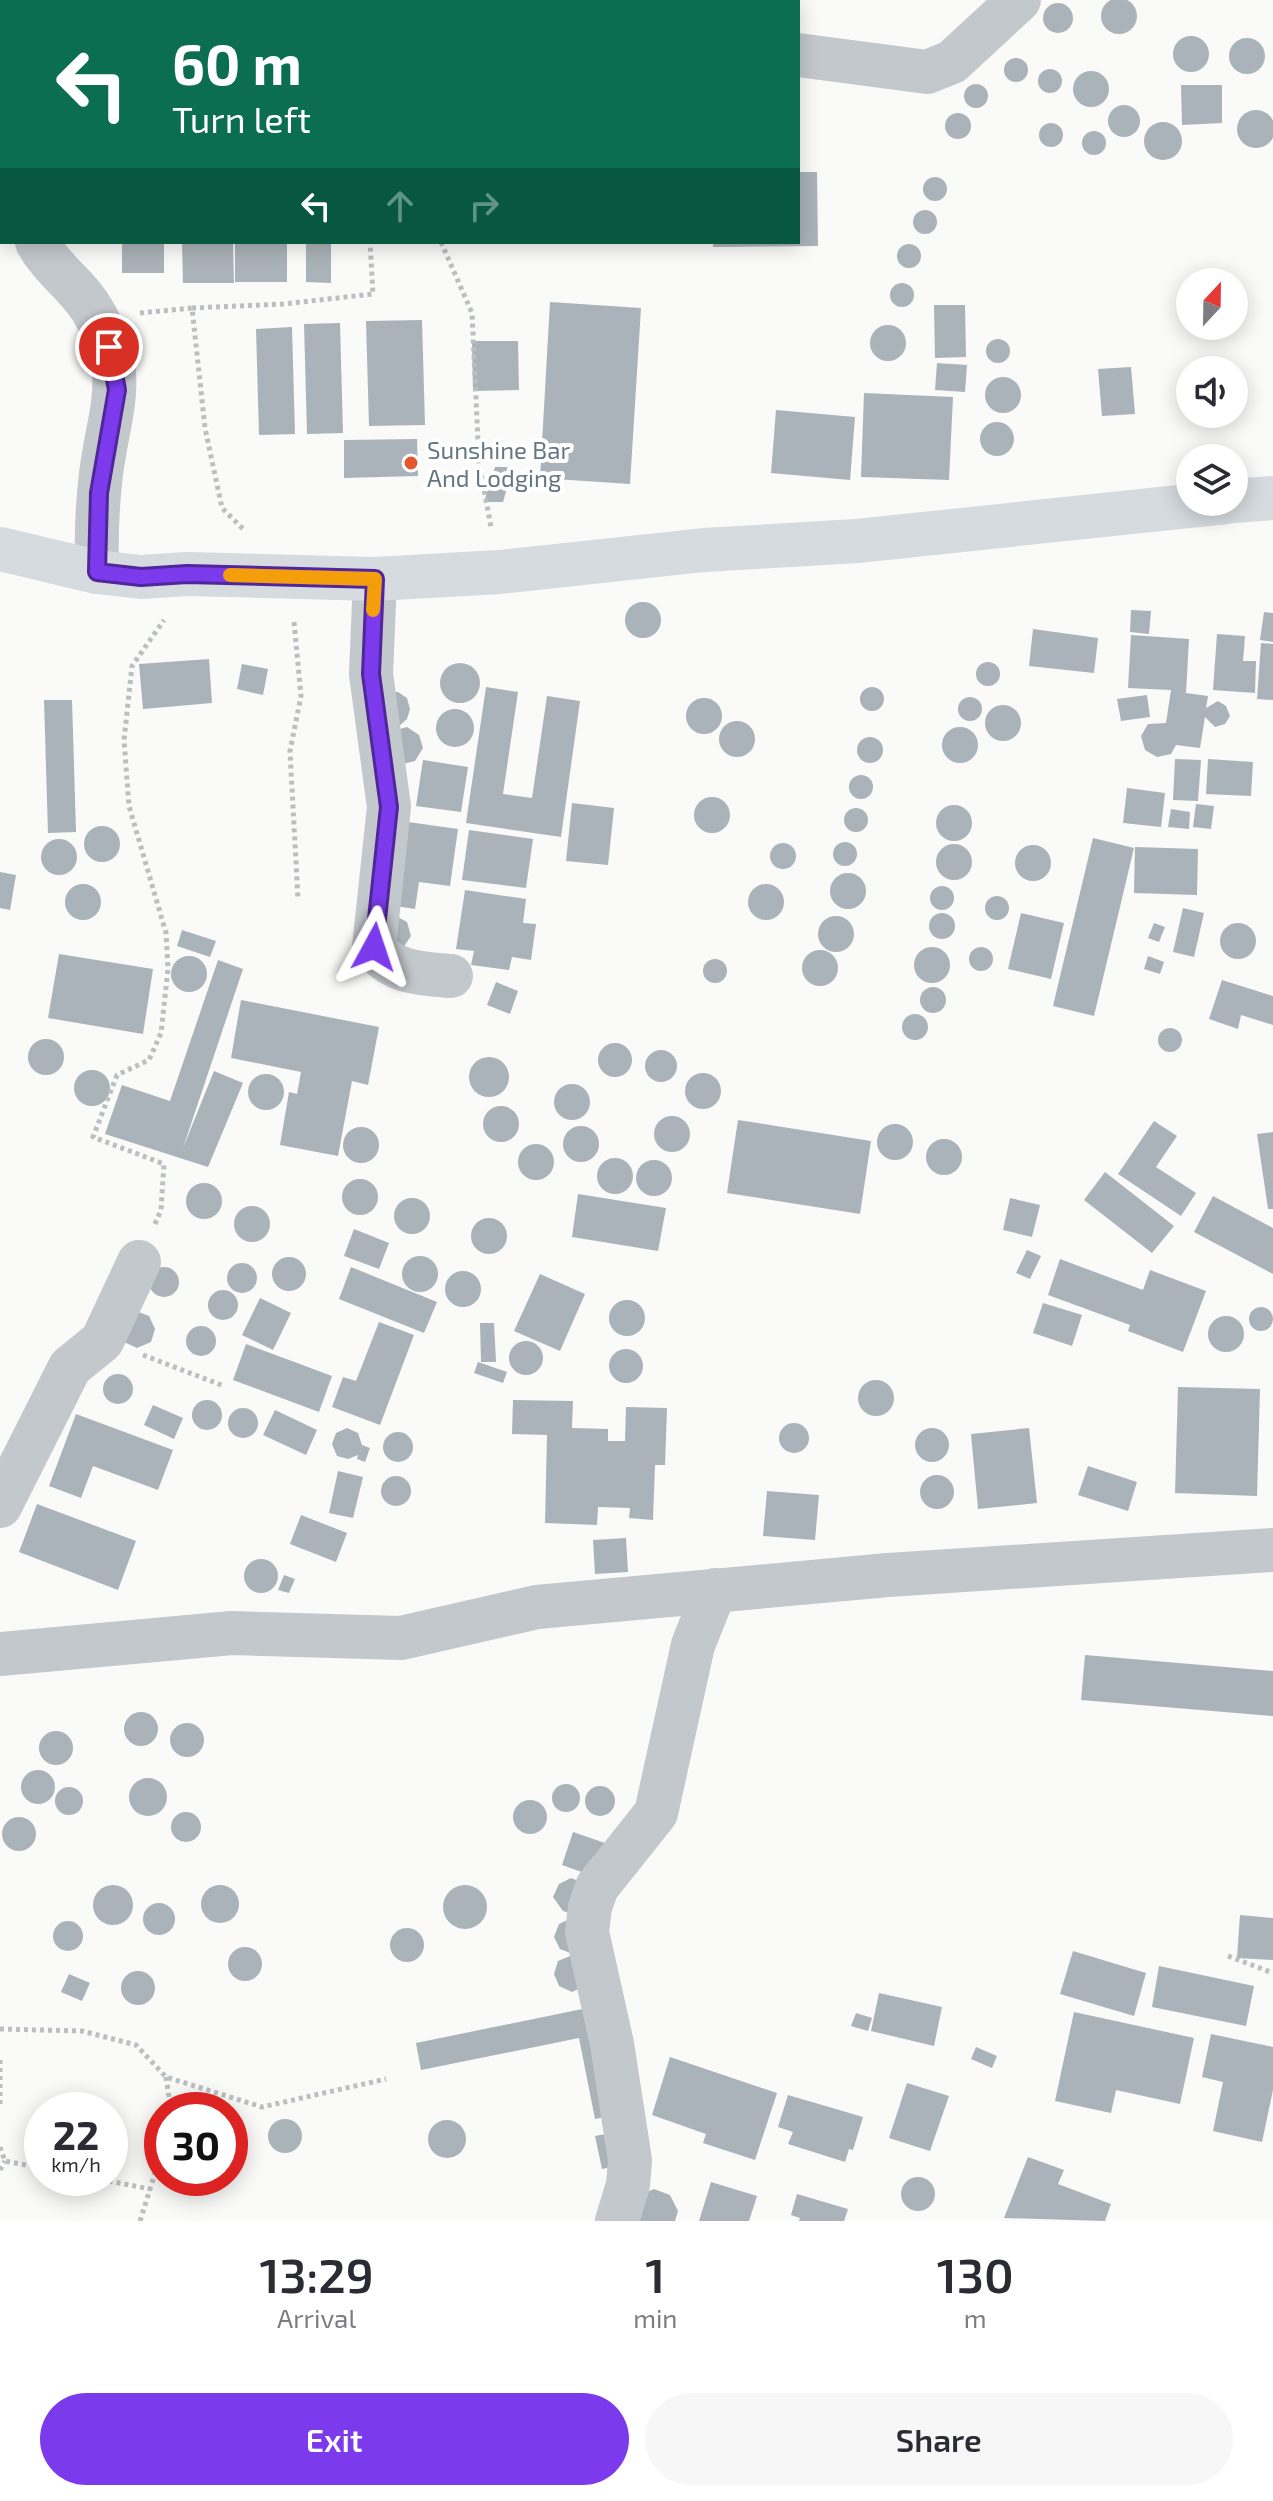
<!DOCTYPE html>
<html lang="en">
<head>
<meta charset="utf-8">
<style>
  body { margin:0; font-family:"Exo 2",sans-serif; background:#f7f7f7; color:#2b2b33; height:100vh; display:flex; flex-direction:column; font-size:30px; white-space:nowrap }
  * { box-sizing:border-box; margin:0 }
  p { font-size:26px; color:#7c7c81 }
  .icon { flex:none; width:44px; height:44px; fill:none; stroke:currentColor; stroke-width:2; stroke-linecap:round; stroke-linejoin:round }
  .map { position:relative; height:2221px; overflow:hidden }
  .side { display:flex; flex-direction:column; background:#fff; flex:1 }
  .side>* { flex:none }
  .hud { position:absolute; left:0px; top:0px; width:800px; height:244px; box-shadow:0 4px 20px #0003; background:#0b6e4f; color:#fff; overflow:hidden }
  .needle { width:52px; rotate:22deg }
  .controls { position:absolute; left:1176px; top:268px; display:grid; gap:16px }
  .controls a { display:grid; place-items:center; width:72px; height:72px; border-radius:50%; background:#fff; box-shadow:0 4px 20px #0003; font-size:40px }
  .speed { position:absolute; left:24px; top:2092px; display:flex; gap:16px; font-size:40px; font-weight:700; text-align:center }
  .speed>* { display:grid; place-content:center; width:104px; height:104px; border-radius:50%; background:#fff; box-shadow:0 4px 20px #0003; line-height:1 }
  .speed small { font-size:20px; font-weight:400 }
  .speed .limit { border:12px solid #d22; background:#fff; color:#111 }
  .pin { position:absolute; display:grid; place-items:center; width:68px; height:68px; color:#fff; margin:-34px; border:4px solid #fff; border-radius:50%; box-shadow:0 2px 8px #0007 }
  .me { position:absolute; width:88px; margin:-44px; rotate:5deg; stroke-linejoin:round; filter:drop-shadow(0 0 6px #0008) }
  .turn { display:flex; align-items:center; gap:28px; height:168px; padding:0 40px; font-size:36px }
  .turn .icon { width:104px; height:104px; stroke-width:2.5 }
  .turn b { display:block; font-size:56px; line-height:68px }
  .lanes { display:flex; align-items:center; height:76px; padding:0 40px; background:#0003; justify-content:center; gap:40px; direction:ltr }
  .lanes .off { opacity:.35 }
  .eta { display:flex; justify-content:space-evenly; align-items:center; height:136px; text-align:center }
  .eta b { font-size:48px; font-weight:600; line-height:56px }
  .cta { display:flex; gap:16px; margin-top:auto; padding:16px 40px }
  .cta a { flex:1; height:92px; border-radius:48px; background:#7c3aed; color:#fff; font-size:32px; font-weight:600; line-height:92px; text-align:center }
  .cta a+a { background:#f7f7f7; color:#2b2b33 }
  .map>svg:first-child { display:block }
  .building { fill:#aab3b9 }
  .lines { fill:none; stroke-linecap:round; stroke-linejoin:round }
  .path { stroke:#bbbfc2; stroke-width:5; stroke-dasharray:4 4; stroke-linecap:butt }
  .street { stroke:#c3c8cc; stroke-width:44 }
  .secondary { stroke:#d6dbdf; stroke-width:44 }
  .route-casing { stroke:#51269a; stroke-width:20 }
  .route { stroke:#7c3aed; stroke-width:14 }
  .slow { stroke:#f59e0b; stroke-width:14 }
  .poi-dot { fill:#e4572e; stroke:#fff; stroke-width:3 }
  .labels { text-anchor:middle; dominant-baseline:central; stroke-width:8; stroke-linejoin:round; paint-order:stroke }
  .poi-label { font-size:24px; fill:#657683; stroke:#fff; text-anchor:start }
</style>
</head>
<body>
<div class="map">
<svg width="1273" height="2221" viewBox="0 0 1273 2221">
  <rect width="100%" height="100%" fill="#fafaf8"/>
  <g class="building">
    <circle cx="1119" cy="16" r="18"/>
    <circle cx="1058" cy="18" r="15"/>
    <circle cx="1191" cy="54" r="18"/>
    <circle cx="1247" cy="56" r="18"/>
    <circle cx="1016" cy="70" r="12"/>
    <circle cx="1050" cy="81" r="12"/>
    <circle cx="1091" cy="89" r="18"/>
    <circle cx="976" cy="96" r="12"/>
    <polygon points="1181,85 1222,85 1222,123 1182,125"/>
    <circle cx="1124" cy="121" r="16"/>
    <circle cx="1256" cy="129" r="19"/>
    <circle cx="958" cy="126" r="13"/>
    <circle cx="1163" cy="141" r="19"/>
    <circle cx="1051" cy="135" r="12"/>
    <circle cx="1094" cy="143" r="12"/>
    <polygon points="798,172 817,172 818,246 713,247 713,242 798,242"/>
    <circle cx="935" cy="189" r="12"/>
    <circle cx="925" cy="222" r="12"/>
    <rect x="122" y="242" width="42" height="31"/>
    <polygon points="182,242 233,242 234,283 183,283"/>
    <rect x="235" y="242" width="52" height="40"/>
    <polygon points="306,242 331,242 331,283 306,282"/>
    <circle cx="909" cy="256" r="12"/>
    <circle cx="902" cy="295" r="12"/>
    <polygon points="550,302 641,308 630,484 540,478"/>
    <polygon points="934,305 965,305 966,357 935,358"/>
    <polygon points="422,320 425,425 369,426 366,321"/>
    <polygon points="340,323 343,433 307,434 304,324"/>
    <circle cx="888" cy="343" r="18"/>
    <polygon points="292,327 295,434 259,435 256,329"/>
    <circle cx="998" cy="351" r="12"/>
    <polygon points="472,341 518,341 519,390 473,391"/>
    <polygon points="937,363 967,365 965,392 935,390"/>
    <polygon points="1131,367 1135,414 1102,416 1098,369"/>
    <circle cx="1003" cy="395" r="18"/>
    <polygon points="864,393 953,397 949,480 861,477"/>
    <polygon points="776,410 855,417 850,480 771,473"/>
    <circle cx="997" cy="439" r="17"/>
    <polygon points="417,439 418,476 344,478 344,440"/>
    <polygon points="495,467 513,467 503,502 484,502"/>
    <circle cx="643" cy="620" r="18"/>
    <polygon points="1131,610 1151,611 1149,634 1130,632"/>
    <polygon points="1264,612 1273,613 1273,642 1260,640"/>
    <polygon points="1033,629 1098,638 1094,673 1029,666"/>
    <polygon points="1217,634 1245,636 1243,661 1256,661 1255,693 1213,690"/>
    <polygon points="1131,635 1189,639 1186,693 1208,696 1206,708 1218,701 1226,706 1230,716 1225,724 1215,727 1205,717 1200,748 1176,745 1171,754 1157,757 1145,750 1141,736 1148,724 1166,723 1171,690 1128,688"/>
    <polygon points="1261,643 1273,644 1273,700 1257,699"/>
    <polygon points="209,659 212,703 143,709 139,664"/>
    <circle cx="988" cy="674" r="12"/>
    <circle cx="460" cy="683" r="20"/>
    <polygon points="242,664 268,669 263,695 237,689"/>
    <circle cx="872" cy="699" r="12"/>
    <polygon points="486,687 518,692 503,794 532,798 547,696 580,701 561,837 466,823"/>
    <polygon points="386,692 398,692 407,698 410,709 407,719 399,726"/>
    <polygon points="1147,695 1150,717 1121,721 1117,699"/>
    <circle cx="970" cy="709" r="12"/>
    <circle cx="704" cy="716" r="18"/>
    <polygon points="44,700 72,700 76,832 48,833"/>
    <circle cx="1003" cy="723" r="18"/>
    <circle cx="455" cy="728" r="19"/>
    <circle cx="737" cy="739" r="18"/>
    <polygon points="407,727 419,735 423,748 415,761 402,764 393,731"/>
    <circle cx="960" cy="745" r="18"/>
    <circle cx="870" cy="750" r="13"/>
    <polygon points="1175,759 1201,760 1198,801 1173,800"/>
    <polygon points="1208,759 1253,762 1251,796 1206,794"/>
    <polygon points="423,760 468,767 461,812 416,806"/>
    <circle cx="861" cy="787" r="12"/>
    <polygon points="1127,788 1165,793 1161,827 1123,823"/>
    <circle cx="712" cy="815" r="18"/>
    <polygon points="572,803 614,808 608,865 566,861"/>
    <polygon points="1196,804 1214,806 1211,829 1193,827"/>
    <circle cx="954" cy="823" r="18"/>
    <circle cx="856" cy="820" r="12"/>
    <polygon points="1171,809 1190,812 1189,829 1168,827"/>
    <polygon points="394,820 458,829 450,886 419,882 415,909 382,904"/>
    <circle cx="102" cy="844" r="18"/>
    <polygon points="469,830 533,839 526,888 462,880"/>
    <polygon points="1093,838 1134,848 1094,1016 1053,1006"/>
    <circle cx="59" cy="857" r="18"/>
    <circle cx="845" cy="854" r="12"/>
    <circle cx="783" cy="856" r="13"/>
    <circle cx="954" cy="862" r="18"/>
    <circle cx="1033" cy="863" r="18"/>
    <polygon points="1135,847 1198,849 1197,895 1134,893"/>
    <polygon points="0,872 16,875 10,910 0,908"/>
    <circle cx="848" cy="891" r="18"/>
    <circle cx="83" cy="902" r="18"/>
    <circle cx="766" cy="902" r="18"/>
    <circle cx="942" cy="898" r="12"/>
    <polygon points="465,890 526,899 523,923 536,924 531,960 512,957 509,970 471,965 474,951 456,949"/>
    <circle cx="997" cy="908" r="12"/>
    <polygon points="1183,908 1204,913 1194,957 1173,952"/>
    <polygon points="1021,913 1064,923 1051,979 1008,969"/>
    <circle cx="942" cy="926" r="13"/>
    <polygon points="394,915 407,922 411,936 403,948 389,952"/>
    <circle cx="836" cy="934" r="18"/>
    <polygon points="1154,923 1165,927 1159,942 1148,938"/>
    <circle cx="1238" cy="941" r="18"/>
    <polygon points="182,930 216,941 210,957 177,946"/>
    <circle cx="981" cy="959" r="12"/>
    <circle cx="932" cy="965" r="18"/>
    <circle cx="820" cy="968" r="18"/>
    <polygon points="59,954 153,969 143,1034 48,1018"/>
    <polygon points="1148,956 1164,962 1160,974 1144,969"/>
    <circle cx="189" cy="974" r="18"/>
    <circle cx="715" cy="971" r="12"/>
    <polygon points="218,960 243,969 183,1148 214,1071 243,1083 208,1167 105,1134 122,1085 170,1101"/>
    <polygon points="1222,980 1273,996 1273,1025 1241,1015 1238,1029 1209,1019"/>
    <polygon points="496,982 518,991 510,1014 487,1005"/>
    <circle cx="933" cy="1000" r="13"/>
    <polygon points="241,1000 379,1027 368,1085 352,1081 338,1156 280,1145 289,1092 297,1094 301,1072 231,1058"/>
    <circle cx="915" cy="1027" r="13"/>
    <circle cx="1170" cy="1040" r="12"/>
    <circle cx="46" cy="1057" r="18"/>
    <circle cx="615" cy="1060" r="17"/>
    <circle cx="661" cy="1066" r="16"/>
    <circle cx="489" cy="1077" r="20"/>
    <circle cx="92" cy="1088" r="18"/>
    <circle cx="703" cy="1091" r="18"/>
    <circle cx="266" cy="1092" r="18"/>
    <circle cx="572" cy="1102" r="18"/>
    <circle cx="501" cy="1124" r="18"/>
    <circle cx="672" cy="1134" r="18"/>
    <polygon points="738,1120 871,1141 860,1214 727,1193"/>
    <polygon points="1154,1121 1177,1136 1156,1167 1196,1193 1181,1216 1118,1174"/>
    <circle cx="895" cy="1142" r="18"/>
    <circle cx="581" cy="1144" r="18"/>
    <circle cx="361" cy="1145" r="18"/>
    <polygon points="1273,1132 1273,1209 1268,1209 1257,1134"/>
    <circle cx="944" cy="1157" r="18"/>
    <circle cx="536" cy="1162" r="18"/>
    <circle cx="615" cy="1176" r="18"/>
    <circle cx="654" cy="1178" r="18"/>
    <polygon points="1105,1172 1174,1226 1152,1253 1084,1200"/>
    <circle cx="360" cy="1197" r="18"/>
    <circle cx="204" cy="1201" r="18"/>
    <polygon points="578,1194 666,1208 658,1251 572,1237"/>
    <polygon points="1213,1196 1273,1228 1273,1274 1194,1232"/>
    <polygon points="1010,1198 1040,1205 1032,1237 1003,1230"/>
    <circle cx="412" cy="1216" r="18"/>
    <circle cx="252" cy="1224" r="18"/>
    <circle cx="489" cy="1236" r="18"/>
    <polygon points="354,1229 389,1243 379,1269 344,1256"/>
    <polygon points="1027,1250 1041,1256 1030,1279 1016,1273"/>
    <circle cx="420" cy="1274" r="18"/>
    <circle cx="289" cy="1274" r="17"/>
    <polygon points="1060,1259 1143,1290 1150,1270 1206,1291 1183,1352 1128,1331 1130,1325 1048,1295"/>
    <circle cx="242" cy="1278" r="15"/>
    <polygon points="351,1267 437,1302 424,1333 339,1299"/>
    <circle cx="164" cy="1282" r="15"/>
    <circle cx="463" cy="1289" r="18"/>
    <polygon points="540,1274 585,1294 560,1351 514,1331"/>
    <circle cx="223" cy="1305" r="15"/>
    <polygon points="260,1298 291,1313 273,1350 242,1335"/>
    <circle cx="627" cy="1318" r="18"/>
    <polygon points="1043,1303 1082,1315 1072,1346 1033,1333"/>
    <circle cx="1261" cy="1319" r="12"/>
    <polygon points="136,1311 149,1316 155,1329 151,1342 137,1348 124,1342"/>
    <circle cx="1226" cy="1334" r="18"/>
    <polygon points="379,1322 414,1335 380,1425 332,1407 343,1377 356,1381"/>
    <polygon points="480,1323 494,1323 496,1362 481,1362"/>
    <circle cx="201" cy="1341" r="15"/>
    <circle cx="526" cy="1358" r="17"/>
    <polygon points="246,1344 332,1376 319,1412 233,1380"/>
    <circle cx="626" cy="1366" r="17"/>
    <polygon points="478,1362 507,1372 503,1383 474,1373"/>
    <circle cx="118" cy="1389" r="15"/>
    <circle cx="876" cy="1398" r="18"/>
    <polygon points="1178,1387 1260,1389 1257,1496 1175,1493"/>
    <polygon points="513,1400 573,1401 572,1428 608,1429 608,1441 625,1441 626,1407 667,1408 665,1465 655,1465 653,1520 629,1518 630,1508 598,1507 597,1525 545,1523 547,1435 512,1434"/>
    <circle cx="207" cy="1415" r="15"/>
    <polygon points="153,1405 183,1418 174,1439 144,1425"/>
    <circle cx="243" cy="1423" r="15"/>
    <polygon points="275,1410 317,1430 306,1455 263,1435"/>
    <polygon points="76,1414 173,1450 158,1490 93,1466 81,1498 49,1486"/>
    <circle cx="794" cy="1438" r="15"/>
    <polygon points="347,1428 358,1433 362,1445 370,1448 365,1462 357,1459 358,1455 348,1459 337,1456 332,1444 336,1433"/>
    <polygon points="1029,1428 1037,1503 978,1509 971,1434"/>
    <circle cx="932" cy="1445" r="17"/>
    <circle cx="398" cy="1447" r="15"/>
    <polygon points="1088,1466 1137,1482 1128,1511 1078,1495"/>
    <polygon points="338,1471 363,1477 353,1518 329,1513"/>
    <circle cx="937" cy="1492" r="17"/>
    <circle cx="396" cy="1491" r="15"/>
    <polygon points="767,1491 819,1495 815,1540 763,1536"/>
    <polygon points="37,1504 136,1541 118,1590 19,1552"/>
    <polygon points="301,1515 347,1533 336,1562 290,1544"/>
    <polygon points="626,1538 628,1572 595,1574 593,1540"/>
    <circle cx="261" cy="1576" r="17"/>
    <polygon points="284,1575 295,1579 289,1593 278,1590"/>
    <polygon points="1085,1655 1273,1671 1273,1716 1081,1700"/>
    <circle cx="141" cy="1729" r="17"/>
    <circle cx="187" cy="1740" r="17"/>
    <circle cx="56" cy="1748" r="17"/>
    <circle cx="38" cy="1787" r="17"/>
    <circle cx="148" cy="1797" r="19"/>
    <circle cx="566" cy="1798" r="14"/>
    <circle cx="600" cy="1801" r="15"/>
    <circle cx="69" cy="1801" r="14"/>
    <circle cx="530" cy="1817" r="17"/>
    <circle cx="186" cy="1827" r="15"/>
    <circle cx="19" cy="1834" r="17"/>
    <polygon points="573,1832 605,1843 593,1876 562,1865"/>
    <polygon points="571,1878 584,1883 572,1914 563,1911 553,1897 559,1884"/>
    <circle cx="113" cy="1905" r="20"/>
    <circle cx="465" cy="1907" r="22"/>
    <circle cx="220" cy="1904" r="19"/>
    <circle cx="159" cy="1919" r="16"/>
    <polygon points="1240,1915 1273,1918 1273,1960 1237,1958"/>
    <polygon points="572,1918 573,1954 560,1949 554,1937 559,1924"/>
    <circle cx="68" cy="1936" r="15"/>
    <circle cx="407" cy="1945" r="17"/>
    <circle cx="245" cy="1964" r="17"/>
    <polygon points="1073,1951 1146,1973 1134,2016 1060,1994"/>
    <polygon points="570,1956 584,1986 572,1992 559,1986 554,1974 558,1961"/>
    <polygon points="1159,1966 1254,1986 1246,2026 1152,2007"/>
    <circle cx="138" cy="1988" r="17"/>
    <polygon points="69,1974 90,1983 82,2001 61,1992"/>
    <polygon points="879,1993 942,2007 934,2046 871,2031"/>
    <polygon points="597,2006 620,2114 595,2119 579,2038 421,2070 416,2043"/>
    <polygon points="1074,2012 1194,2038 1180,2104 1116,2090 1111,2113 1055,2101"/>
    <polygon points="856,2013 872,2018 868,2031 851,2026"/>
    <polygon points="1211,2034 1273,2047 1273,2090 1262,2142 1213,2131 1223,2082 1202,2077"/>
    <polygon points="976,2047 997,2056 992,2068 971,2059"/>
    <polygon points="670,2057 777,2093 755,2160 703,2143 706,2134 652,2115"/>
    <polygon points="907,2083 949,2096 930,2151 889,2138"/>
    <polygon points="788,2095 863,2117 853,2150 849,2149 845,2162 788,2144 793,2132 778,2127"/>
    <circle cx="285" cy="2136" r="17"/>
    <circle cx="447" cy="2139" r="19"/>
    <polygon points="616,2132 622,2165 602,2169 595,2136"/>
    <polygon points="1028,2157 1064,2170 1058,2184 1111,2204 1105,2221 1004,2218"/>
    <circle cx="918" cy="2194" r="17"/>
    <polygon points="711,2182 757,2196 749,2221 699,2221"/>
    <polygon points="654,2189 670,2195 678,2211 675,2221 635,2221 638,2196"/>
    <polygon points="797,2194 848,2209 844,2221 799,2221 800,2218 791,2215"/>
  </g>
  <g class="lines">
    <g class="path">
      <polyline points="497,0 501,2"/>
      <polyline points="581,2 581,0"/>
      <polyline points="441,242 472,313 479,463 491,527"/>
      <polyline points="192,308 283,304 373,294 370,242"/>
      <polyline points="140,313 192,308 205,428 222,508 245,531"/>
      <polyline points="294,622 301,696 290,751 298,899"/>
      <polyline points="155,1224 161,1210 164,1164 93,1137 117,1075 149,1060 161,1033 168,969 166,933 129,806 124,740 132,666 164,620"/>
      <polyline points="143,1355 224,1386"/>
      <polyline points="1228,1956 1273,1973"/>
      <polyline points="0,2029 82,2031 136,2045 166,2077 262,2107 386,2079"/>
      <polyline points="0,2060 0,2107"/>
      <polyline points="166,2077 171,2110"/>
      <polyline points="0,2147 5,2161 42,2168"/>
      <polyline points="0,2170 5,2161"/>
      <polyline points="93,2178 150,2189"/>
      <polyline points="140,2221 162,2151"/>
    </g>
    <g class="street">
      <polyline points="798,55 927,72 952,62 1019,0"/>
      <path d="M37 242C52 270 79 286 94 313 130 376 109 410 101 474 97 507 96 538 97 572"/>
      <path d="M375 579 371 674 389 807 374 947C390 973 423 974 451 976"/>
      <polyline points="0,1506 70,1367 102,1341 139,1262"/>
      <polyline points="0,1654 232,1633 401,1638 537,1607 888,1575 1273,1550"/>
      <polyline points="617,2221 628,2185 630,2160 612,2044 587,1932 590,1907 597,1887 656,1813 693,1645 715,1590"/>
    </g>
    <g class="secondary">
      <polyline points="1234,501 1273,498"/>
      <polyline points="0,549 97,572 141,577 187,574 375,579 500,572 704,550 857,541 1227,502"/>
    </g>
  </g>
  <g class="lines">
    <g class="route-casing">
      <polyline id="route" points="109,347 117,390 99,493 97,572 141,577 187,574 375,579 371,674 389,807 374,947"/>
    </g>
    <use href="#route" class="route"/>
    <polyline class="slow" points="230,575 375,579 373,610"/>
  </g>
  <circle class="poi-dot" cx="411" cy="463" r="8"/>
  <g class="labels">
    <g class="poi-label">
      <text x="427" y="449">Sunshine Bar<tspan x="427" dy="28">And Lodging</tspan></text>
    </g>
  </g>
</svg>
<div class="controls">
<a><svg class="needle" viewBox="-14 -14 28 28"><path d="M0-13l5 13h-10z" fill="#e53935"/><path d="M0 13l5-13h-10z" fill="#7c7c81"/></svg></a>
<a><svg class="icon" aria-label="sound" viewBox="0 0 24 24"><path d="M4 9h4l5-4v14l-5-4H4zM17 9q2 3 0 6"/></svg></a>
<a><svg class="icon" aria-label="layers" viewBox="0 0 24 24"><path d="M12 4l9 5-9 5-9-5zM3 14l9 5 9-5"/></svg></a>
</div>
<div class="speed"><div>22<small>km/h</small></div><div class="limit">30</div></div>
<div class="pin" style="left:109px;top:347px;background:#d93025"><svg class="icon" aria-label="arrive" viewBox="0 0 24 24"><path d="M6 21V4h12l-3 4 3 4H6"/></svg></div>
<svg class="me" style="left:374px;top:947px" viewBox="-20 -20 40 40"><path d="M0-17L14 15 0 8-14 15z" fill="#7c3aed" stroke="#fff" stroke-width="4"/></svg>
<div class="hud">
<div class="turn"><svg class="icon" aria-label="left" viewBox="0 0 24 24"><path d="M17 20v-9H6M10 6l-5 5 5 5"/></svg><div><b>60 m</b>Turn left</div></div>
<div class="lanes"><svg class="icon" aria-label="left" viewBox="0 0 24 24"><path d="M17 20v-9H6M10 6l-5 5 5 5"/></svg><svg class="icon off" aria-label="ahead" viewBox="0 0 24 24"><path d="M12 20V5M6 11l6-6 6 6"/></svg><svg class="icon off" aria-label="right" viewBox="0 0 24 24"><path d="M7 20v-9h11M14 6l5 5-5 5"/></svg></div>
</div>
</div>
<section class="side">
<div class="eta">
<div><b>13:29</b><p>Arrival</p></div>
<div><b>1</b><p>min</p></div>
<div><b>130</b><p>m</p></div>
</div>
<div class="cta"><a>Exit</a><a>Share</a></div>
</section>
</body>
</html>
